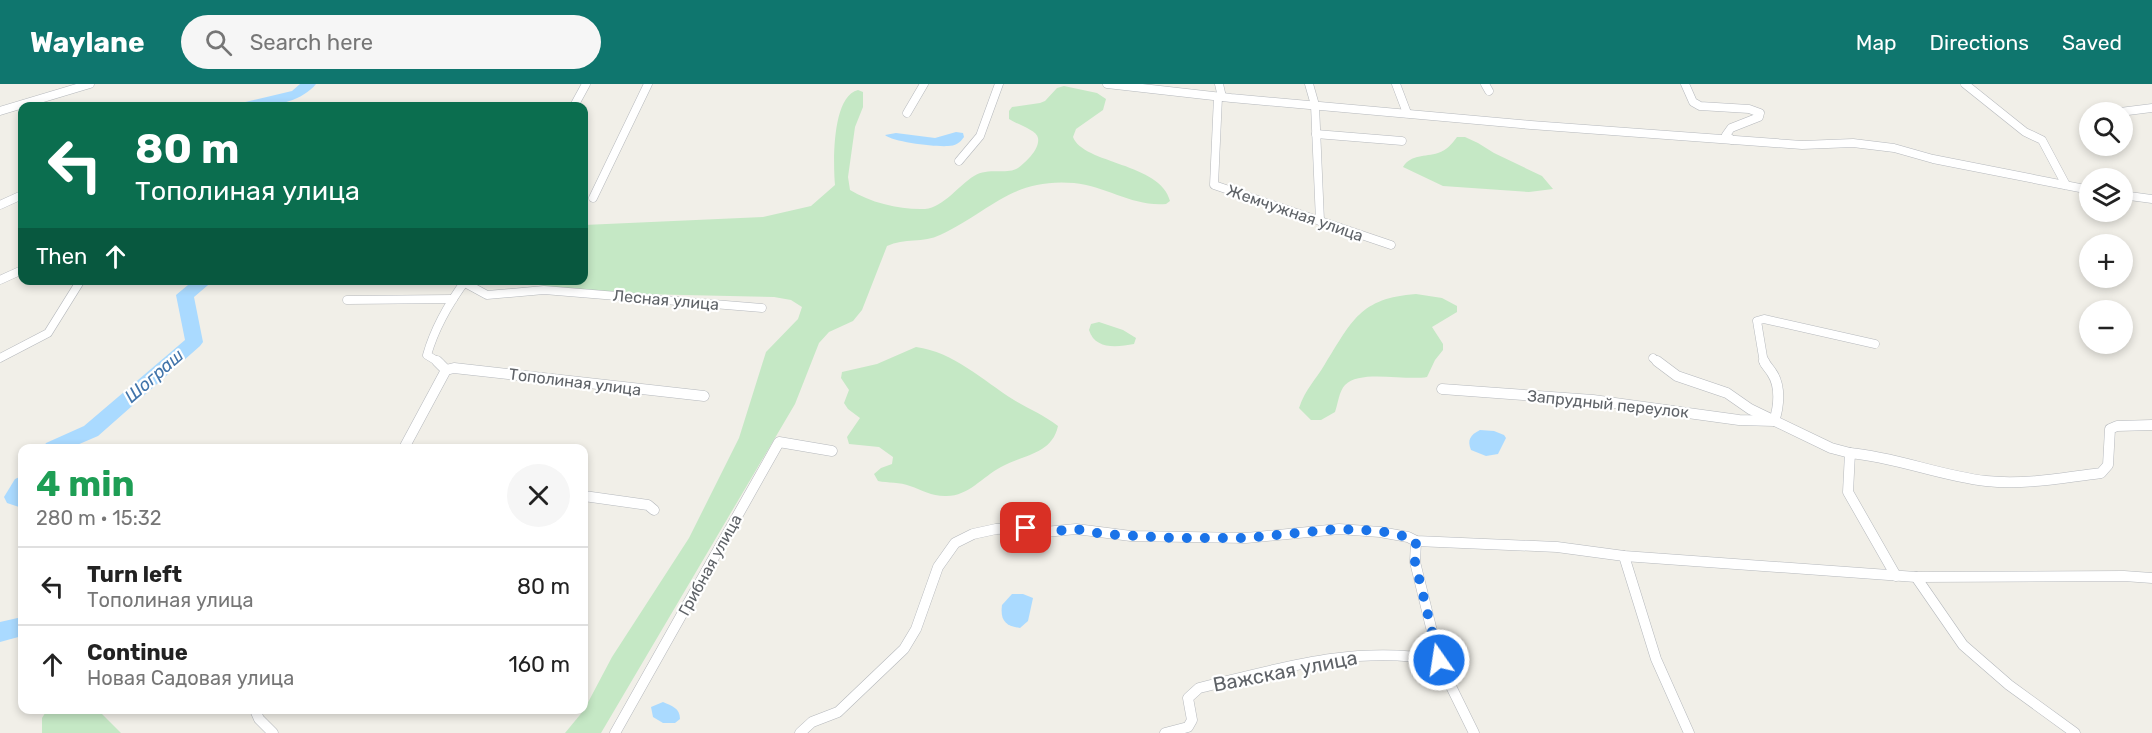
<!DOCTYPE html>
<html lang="en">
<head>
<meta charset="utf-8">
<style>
  body { margin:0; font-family:Rubik,sans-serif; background:#f6f6f6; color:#222; height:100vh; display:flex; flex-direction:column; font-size:22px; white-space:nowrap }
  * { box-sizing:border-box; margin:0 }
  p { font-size:20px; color:#767676 }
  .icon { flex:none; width:33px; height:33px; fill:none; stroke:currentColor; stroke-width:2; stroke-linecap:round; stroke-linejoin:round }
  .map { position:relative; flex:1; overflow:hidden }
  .drawer { position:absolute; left:18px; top:360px; width:570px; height:270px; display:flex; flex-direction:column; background:#fff; border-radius:12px; box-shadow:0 3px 9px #0003 }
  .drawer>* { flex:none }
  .banner { position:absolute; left:18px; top:18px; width:570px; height:183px; border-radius:12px; box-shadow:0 3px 9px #0003; background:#0b6e4f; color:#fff; overflow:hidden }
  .controls { position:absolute; left:2079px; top:18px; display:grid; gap:12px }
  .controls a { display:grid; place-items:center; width:54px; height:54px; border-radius:50%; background:#fff; box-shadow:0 3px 9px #0003; font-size:30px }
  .pin { position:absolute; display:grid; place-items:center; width:51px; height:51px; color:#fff; margin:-26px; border-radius:12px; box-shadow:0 3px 9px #0006 }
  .me { position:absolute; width:66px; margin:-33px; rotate:347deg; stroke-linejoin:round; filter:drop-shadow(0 0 4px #0008) }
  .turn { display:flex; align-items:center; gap:21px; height:126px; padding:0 18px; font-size:27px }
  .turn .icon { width:78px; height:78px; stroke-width:2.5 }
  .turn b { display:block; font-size:42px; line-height:51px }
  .then { display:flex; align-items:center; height:57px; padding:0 18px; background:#0003; gap:12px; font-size:22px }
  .round { display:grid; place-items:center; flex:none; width:63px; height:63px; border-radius:32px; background:#f6f6f6 }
  .summary { display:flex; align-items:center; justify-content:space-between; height:102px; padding:0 18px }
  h1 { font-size:36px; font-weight:700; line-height:45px; color:#1e9e55 }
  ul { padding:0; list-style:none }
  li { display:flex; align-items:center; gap:18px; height:78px; padding:0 18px; border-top:2px solid #e0e0e0 }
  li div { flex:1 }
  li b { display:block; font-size:22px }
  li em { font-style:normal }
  header { display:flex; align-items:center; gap:36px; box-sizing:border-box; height:84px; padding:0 30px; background:#0f766e; color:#fff }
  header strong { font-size:28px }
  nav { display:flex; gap:33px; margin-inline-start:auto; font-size:21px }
  .search { width:420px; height:54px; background:#f6f6f6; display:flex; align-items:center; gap:15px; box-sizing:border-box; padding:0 21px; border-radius:33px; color:#767676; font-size:22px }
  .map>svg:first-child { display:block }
  .green { fill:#c5e8c5 }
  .water { fill:#aadaff }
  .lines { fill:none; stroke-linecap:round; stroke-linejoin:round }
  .river { fill:#aadaff; fill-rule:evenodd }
  .street-far1-casing { stroke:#b5b8bc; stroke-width:9 }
  .street-casing { stroke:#b5b8bc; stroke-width:11 }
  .street-far1 { stroke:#fff; stroke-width:8 }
  .street { stroke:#fff; stroke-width:10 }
  .route { stroke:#1a73e8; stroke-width:10; stroke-dasharray:0 18 }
  .labels { text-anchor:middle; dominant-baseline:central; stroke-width:4.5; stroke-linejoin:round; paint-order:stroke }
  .street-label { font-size:16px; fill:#5f6368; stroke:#fff }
  .water-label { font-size:18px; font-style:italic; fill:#4174aa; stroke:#fff }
  .near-street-label { font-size:20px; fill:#5f6368; stroke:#fff }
</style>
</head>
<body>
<header>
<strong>Waylane</strong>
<div class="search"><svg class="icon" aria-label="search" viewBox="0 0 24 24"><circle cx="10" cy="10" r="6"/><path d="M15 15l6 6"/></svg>Search here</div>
<nav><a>Map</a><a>Directions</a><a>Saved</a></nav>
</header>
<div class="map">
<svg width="2152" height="649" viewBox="0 0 2152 649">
  <rect width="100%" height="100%" fill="#f1efe8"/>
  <g class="green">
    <path d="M1064 2 1097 9 1106 15 1103 26 1076 45 1073 53C1083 80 1161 79 1170 117L1166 120C1133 123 1106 102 1074 99 1011 94 991 127 940 151 924 159 904 154 887 162L862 226 853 237 829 248 819 259 795 320 601 649H565L584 626 612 573 689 454 739 354 766 268 798 235 802 223 791 216 774 213 592 209 563 206 523 197 584 196V141L763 133 811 122 835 101C833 78 832 12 858 6L863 8V23L855 43 848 93 850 106C871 119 901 126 925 125 944 123 959 101 974 92 988 83 1007 91 1018 84 1026 78 1040 65 1038 54 1037 46 1016 40 1009 35V27L1012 23 1040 19 1045 17 1057 4Z"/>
    <path d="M1457 53H1465L1478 59 1494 69 1542 92 1553 105 1529 108 1443 102 1403 83C1411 70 1425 73 1438 69 1447 66 1452 60 1457 53Z"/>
    <path d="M1416 210 1442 214 1457 222V228L1432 243 1443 260V266L1435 276 1427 293C1405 297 1360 285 1345 301 1339 307 1338 320 1335 328L1321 336H1311L1299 324C1306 304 1315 297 1325 280 1352 237 1360 214 1416 210Z"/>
    <path d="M1099 238 1123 246 1136 254 1134 260C1117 263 1095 266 1089 246L1091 240Z"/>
    <path d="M916 263C954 268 982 296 1014 316 1029 325 1044 331 1058 342 1052 371 1021 371 1001 383 982 393 968 413 945 412 931 412 922 406 910 402 900 398 888 399 878 397L874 390 881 384 892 380 893 373 879 363 849 360 847 353 860 334 848 325 844 319 849 306 841 294 842 288 877 280Z"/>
    <polygon points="47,626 98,626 121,649 42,649 42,634"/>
  </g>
  <g class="water">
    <path d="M956 48 963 49 964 53C960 59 955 62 948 62 935 63 893 58 885 51L896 49 935 54Z"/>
    <path d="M1480 346 1494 347 1504 351 1506 354 1498 370 1486 372 1471 366C1467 356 1470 351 1480 346Z"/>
    <path d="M1012 510H1023L1033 514 1028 537 1020 544C1005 542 1000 536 1002 521Z"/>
    <path d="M663 618C672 622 680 624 680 635L675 639H663L653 633 651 623Z"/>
  </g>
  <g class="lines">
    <g class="river">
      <path d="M300 0H316C300 20 263 25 239 22L241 19 292 7Z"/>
      <polygon points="194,196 214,196 194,213 203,258 200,262 98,352 70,364 43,364 46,359 84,342 185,256 176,211"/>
      <polygon points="22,392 22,424 7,419 4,413 15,395"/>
      <polygon points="22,533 22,552 0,558 0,538"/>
    </g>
    <g class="street-far1-casing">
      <g id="street-far1">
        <polyline points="1107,0 1231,14 1531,41 1802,61 1853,59 1894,64 1933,75 2090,106"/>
        <polyline points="1219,0 1222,13"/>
        <polyline points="1309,0 1315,21 1320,137"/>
        <polyline points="1396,0 1407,29"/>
        <polyline points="1485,0 1489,7"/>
        <polyline points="1685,0 1693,18 1700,22 1749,25 1760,29 1759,33 1731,44 1726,51 1732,56"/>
        <polyline points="1965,0 2025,48 2042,56 2066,101"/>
        <polyline points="1218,13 1214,101 1391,161"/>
        <polyline points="574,22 586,0"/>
        <polyline points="0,27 90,0"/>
        <polyline points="2120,28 2152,24"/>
        <polyline points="907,29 924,0"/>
        <polyline points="1316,50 1402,57"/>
        <polyline points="959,77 980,52 999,0"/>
        <polyline points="2122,111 2152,115"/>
        <polyline points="593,114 648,0"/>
        <polyline points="0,121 22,111"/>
        <polyline points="0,196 22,186"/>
        <polyline points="465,199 487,211 544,206 762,224"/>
        <polyline points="347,216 453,215"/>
        <polyline points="0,274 48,249 81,196"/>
        <polyline points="1653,274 1659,279"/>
        <path d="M440 279 427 271C435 243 449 219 466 196"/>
        <polyline points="1764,279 1757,237 1764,235 1875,260"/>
      </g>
    </g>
    <g class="street-casing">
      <g id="street">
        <polyline points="1657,277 1677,292 1727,309 1750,325 1831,364 1850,369"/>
        <polyline points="446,286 454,284 704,312"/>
        <path d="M1442 305 1593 316 1739 336 1774 337C1779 323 1781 302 1772 289 1769 284 1766 282 1764 277"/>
        <polyline points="404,364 446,286 437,277"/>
        <polyline points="584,412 648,421 654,426"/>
        <polyline points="1416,457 1415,478 1440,580 1474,649"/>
        <polyline points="1624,472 1656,575 1689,649"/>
        <path d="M1896 492 1848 408 1850 369C1896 373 1940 392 1986 397 2024 401 2063 394 2101 389L2108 381 2110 345 2117 342 2152 341"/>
        <polyline points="1916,493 1963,561 2009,601 2075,649"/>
        <polyline points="255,626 259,635 273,649"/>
        <polyline points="615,649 779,358 832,367"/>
        <polyline points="800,649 812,638 838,628 904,565 916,545 938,483 955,459 973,450 996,445 1026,444 1045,448 1076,445 1131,452 1246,454 1339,445 1380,448 1408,453 1416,457 1557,463 1624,472 1916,493 2124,492 2152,494"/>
        <path d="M1165 649 1188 643 1192 636 1188 614 1199 604C1282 584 1353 561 1439 576"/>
      </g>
    </g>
    <use href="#street-far1" class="street-far1"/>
    <use href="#street" class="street"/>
  </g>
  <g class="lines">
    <polyline class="route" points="1026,444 1045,448 1076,445 1102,450 1174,454 1246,454 1339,445 1380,447 1408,453 1416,457 1415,478 1439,576"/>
  </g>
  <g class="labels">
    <g class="street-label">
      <text transform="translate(1295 129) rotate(19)">Жемчужная улица</text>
      <text transform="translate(666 216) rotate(5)">Лесная улица</text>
      <text transform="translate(575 298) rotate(7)">Тополиная улица</text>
      <text transform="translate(1608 320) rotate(6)">Запрудный переулок</text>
      <text transform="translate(710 481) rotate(-61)">Грибная улица</text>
    </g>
    <g class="water-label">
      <text transform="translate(154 292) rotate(-41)">Шограш</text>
    </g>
    <g class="near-street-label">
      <text transform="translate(1285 587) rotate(-11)">Важская улица</text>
    </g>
  </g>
</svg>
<div class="controls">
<a><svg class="icon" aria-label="search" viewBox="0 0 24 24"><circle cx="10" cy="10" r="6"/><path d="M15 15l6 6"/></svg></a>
<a><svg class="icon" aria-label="layers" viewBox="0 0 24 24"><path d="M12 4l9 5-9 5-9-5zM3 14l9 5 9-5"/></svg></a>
<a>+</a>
<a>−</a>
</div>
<div class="pin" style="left:1026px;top:444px;background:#d93025"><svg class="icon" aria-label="arrive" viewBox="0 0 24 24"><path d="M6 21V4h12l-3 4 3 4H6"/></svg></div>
<svg class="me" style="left:1439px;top:576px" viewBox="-20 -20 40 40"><circle r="17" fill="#1a73e8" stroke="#fff" stroke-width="3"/><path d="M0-11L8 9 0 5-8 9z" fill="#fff"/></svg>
<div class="banner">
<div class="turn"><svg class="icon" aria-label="left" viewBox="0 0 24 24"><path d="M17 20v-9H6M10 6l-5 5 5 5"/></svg><div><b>80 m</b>Тополиная улица</div></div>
<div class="then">Then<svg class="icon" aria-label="ahead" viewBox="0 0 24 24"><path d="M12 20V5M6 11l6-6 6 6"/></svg></div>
</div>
<section class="drawer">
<div class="summary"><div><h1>4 min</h1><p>280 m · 15:32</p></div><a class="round"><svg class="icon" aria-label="close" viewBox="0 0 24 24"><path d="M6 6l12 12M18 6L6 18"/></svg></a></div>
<ul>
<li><svg class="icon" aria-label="left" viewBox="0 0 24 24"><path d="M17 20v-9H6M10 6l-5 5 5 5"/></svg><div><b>Turn left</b><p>Тополиная улица</p></div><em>80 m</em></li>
<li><svg class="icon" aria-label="ahead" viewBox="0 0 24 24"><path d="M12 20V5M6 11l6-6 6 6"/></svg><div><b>Continue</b><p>Новая Садовая улица</p></div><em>160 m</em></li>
</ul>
</section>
</div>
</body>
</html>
